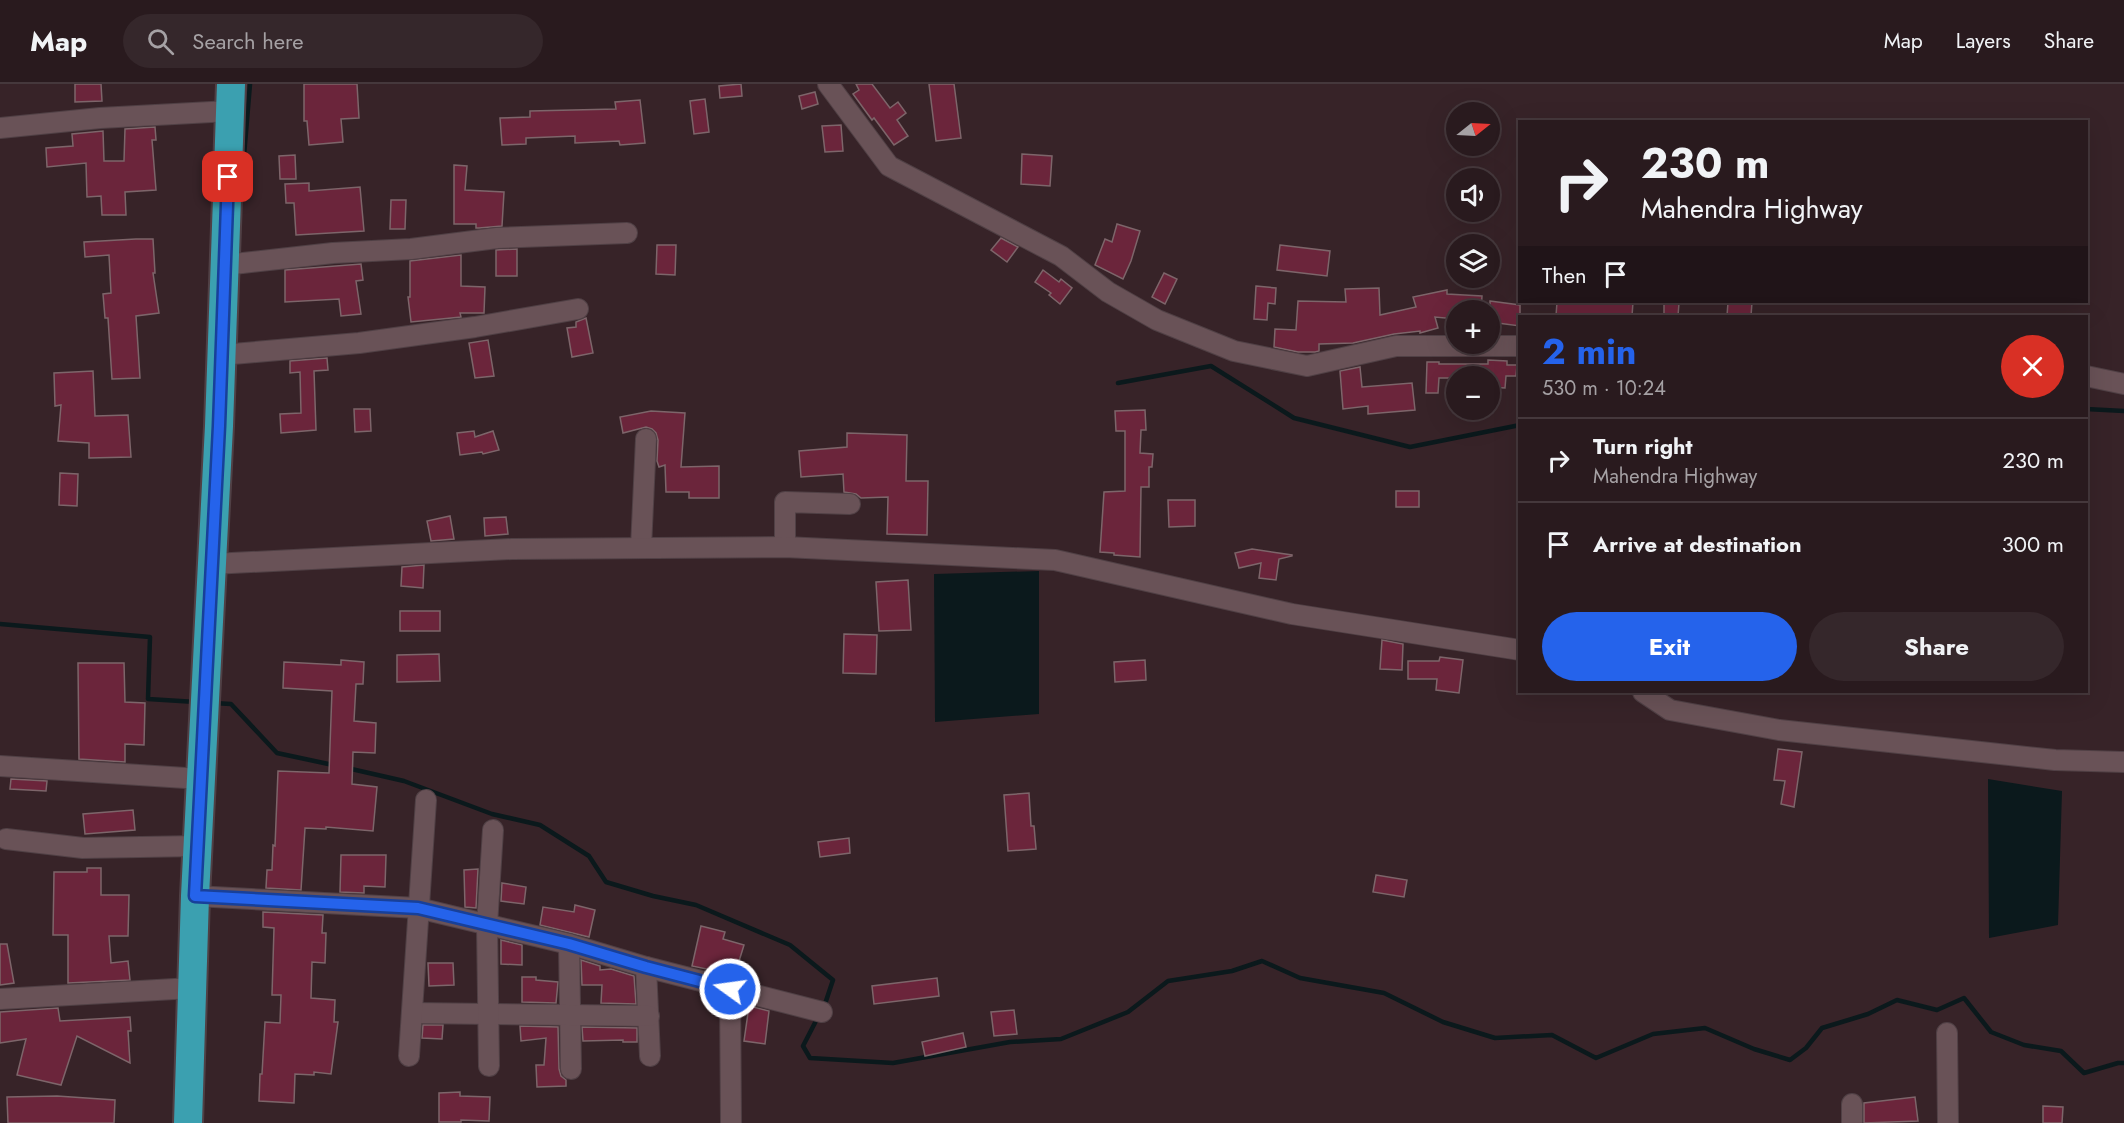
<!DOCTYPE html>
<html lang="en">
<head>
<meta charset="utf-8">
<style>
  body { margin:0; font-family:Jost,sans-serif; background:#35272b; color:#f1f3f6; height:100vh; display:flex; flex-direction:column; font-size:22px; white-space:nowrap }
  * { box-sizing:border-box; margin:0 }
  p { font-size:20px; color:#a5a1a4 }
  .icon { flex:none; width:33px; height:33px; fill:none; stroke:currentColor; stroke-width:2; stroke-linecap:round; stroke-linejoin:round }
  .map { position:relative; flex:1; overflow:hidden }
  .details { position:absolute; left:1518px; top:231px; width:570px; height:378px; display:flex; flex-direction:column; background:#291a1e; border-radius:0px; box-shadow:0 6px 24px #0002,0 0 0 2px #45383c }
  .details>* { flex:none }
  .banner { position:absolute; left:1518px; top:36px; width:570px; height:183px; border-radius:0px; box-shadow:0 6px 24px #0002,0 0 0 2px #45383c; background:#291a1e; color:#f1f3f6; overflow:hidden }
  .needle { width:39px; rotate:72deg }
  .tools { position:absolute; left:1446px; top:18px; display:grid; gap:12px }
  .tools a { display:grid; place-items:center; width:54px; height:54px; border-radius:50%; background:#291a1e; box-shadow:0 6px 24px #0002,0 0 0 2px #45383c; font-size:30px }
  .pin { position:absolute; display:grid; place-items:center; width:51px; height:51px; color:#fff; margin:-26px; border-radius:12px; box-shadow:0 3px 9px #0006 }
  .me { position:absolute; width:66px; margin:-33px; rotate:284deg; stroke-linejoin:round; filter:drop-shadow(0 0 4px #0008) }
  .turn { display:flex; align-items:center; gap:21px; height:126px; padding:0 24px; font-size:27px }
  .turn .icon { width:78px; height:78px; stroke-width:2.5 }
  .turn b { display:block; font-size:42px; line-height:51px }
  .then { display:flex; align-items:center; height:57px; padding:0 24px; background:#0003; gap:12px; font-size:22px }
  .round { display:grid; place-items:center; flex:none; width:63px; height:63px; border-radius:32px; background:#35272b }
  .headline { display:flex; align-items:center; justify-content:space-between; height:102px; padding:0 24px }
  h1 { font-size:36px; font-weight:700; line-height:45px; color:#2563eb }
  .action { display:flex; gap:12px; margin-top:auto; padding:12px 24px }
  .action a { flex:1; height:69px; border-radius:36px; background:#2563eb; color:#fff; font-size:24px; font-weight:700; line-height:69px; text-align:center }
  .action a+a { background:#35272b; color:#f1f3f6 }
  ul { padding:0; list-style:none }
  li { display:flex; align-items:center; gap:18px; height:84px; padding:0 24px; border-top:2px solid #45383c }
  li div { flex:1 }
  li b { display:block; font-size:22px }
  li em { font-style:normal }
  header { display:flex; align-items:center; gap:36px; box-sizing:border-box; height:84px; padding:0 30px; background:#291a1e; border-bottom:2px solid #45383c }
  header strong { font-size:28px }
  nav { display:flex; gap:33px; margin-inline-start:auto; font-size:21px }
  .search { width:420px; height:54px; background:#35272b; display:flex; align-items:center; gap:15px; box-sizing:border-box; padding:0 21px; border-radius:33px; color:#a5a1a4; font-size:22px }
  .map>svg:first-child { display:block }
  .water { fill:#0b191c }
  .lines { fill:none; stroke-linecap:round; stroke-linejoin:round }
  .stream { stroke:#0b191c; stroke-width:4.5 }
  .building { fill:#6b253b; stroke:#7d656a; stroke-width:1.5 }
  .minor-casing { stroke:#504045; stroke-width:22 }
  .highway-casing { stroke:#504045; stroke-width:32 }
  .minor { stroke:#695257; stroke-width:20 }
  .highway { stroke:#3ba0b0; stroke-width:28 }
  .route-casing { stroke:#184099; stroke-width:15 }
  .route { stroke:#2563eb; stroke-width:10 }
</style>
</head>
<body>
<header>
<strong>Map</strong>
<div class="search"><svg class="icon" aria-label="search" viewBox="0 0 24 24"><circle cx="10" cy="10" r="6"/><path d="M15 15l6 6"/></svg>Search here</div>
<nav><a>Map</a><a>Layers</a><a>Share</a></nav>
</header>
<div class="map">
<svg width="2124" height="1039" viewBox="0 0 2124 1039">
  <rect width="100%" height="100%" fill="#372328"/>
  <g class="water">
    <polygon points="1039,487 1039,630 935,638 934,490"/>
    <polygon points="1988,695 2062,707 2058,841 1989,854"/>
  </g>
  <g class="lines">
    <g class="stream">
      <polyline points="241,108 250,0"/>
      <polyline points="1118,299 1211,282 1294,334 1410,363 1520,341"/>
      <polyline points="2086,325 2124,327"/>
      <polyline points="0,540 150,553 148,615 196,618"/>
      <polyline points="213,619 231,620 277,669 333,681"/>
      <polyline points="347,684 404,697 492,730 540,741 589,772 606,798 653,812 696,821 790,861 833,896 824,923"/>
      <polyline points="818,933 803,962 810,974 893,979 1010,958 1061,955 1128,928 1168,897 1232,887 1262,877 1300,894 1384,909 1443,938 1495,954 1552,951 1596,974 1653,950 1705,944 1754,965 1790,976 1806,964 1822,944 1868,930 1897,916 1937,926 1964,914 1991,948 2024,961 2061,967 2084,989 2118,979 2124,979"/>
    </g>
  </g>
  <g class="building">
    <polygon points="75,0 101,0 102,17 75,18"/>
    <polygon points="304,0 357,0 359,34 341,35 343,58 309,61 307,37 304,37"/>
    <polygon points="741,0 742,12 720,14 719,2"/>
    <polygon points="856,0 872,0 890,24 898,18 906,29 897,36 908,52 894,61 874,34 872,36 853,10 859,6"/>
    <polygon points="929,0 954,0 961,54 936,57"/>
    <polygon points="815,8 818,20 802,25 799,12"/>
    <polygon points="705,15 709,48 694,50 690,17"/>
    <polygon points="640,16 645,59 620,61 619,57 575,59 575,52 526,54 526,60 502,61 500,34 530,33 530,27 616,25 615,18"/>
    <polygon points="841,41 843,67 825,68 822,42"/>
    <polygon points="155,43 156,56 152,56 156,106 125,108 126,131 102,131 101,112 87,113 86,79 47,83 46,64 73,62 72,50 103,47 104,77 124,77 125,45"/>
    <polygon points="1022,70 1052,72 1050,102 1021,100"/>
    <polygon points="295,71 296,95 280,95 279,72"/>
    <polygon points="454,81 467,82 465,106 504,108 502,142 479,144 476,144 476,140 454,140"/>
    <polygon points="309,99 309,107 360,103 364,147 296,151 294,119 286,119 285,100"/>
    <polygon points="391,116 406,116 405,145 390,145"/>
    <polygon points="1117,140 1140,147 1131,177 1123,195 1095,181 1105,155 1112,158"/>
    <polygon points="1001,154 1018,163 1007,178 991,166"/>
    <polygon points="136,155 153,155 155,189 153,189 159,229 136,232 140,294 112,295 108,234 105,234 103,210 111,209 109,171 85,173 84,158"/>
    <polygon points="657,161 676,161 675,191 656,190"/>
    <polygon points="1280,161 1330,167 1327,192 1277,186"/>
    <polygon points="517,165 517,192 496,192 496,166"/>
    <polygon points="461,171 461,202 485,203 484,229 460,229 461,233 411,238 408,213 410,213 410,177"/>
    <polygon points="361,180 363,196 356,197 361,230 341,232 339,215 285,218 285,186"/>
    <polygon points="1043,186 1059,198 1061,195 1072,204 1060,220 1049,211 1051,209 1035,198"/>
    <polygon points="1164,189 1177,195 1165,220 1152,213"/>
    <polygon points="1256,202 1276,204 1275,220 1268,219 1267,236 1254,235"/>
    <polygon points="1379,204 1380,231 1416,223 1413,213 1447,206 1447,210 1482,212 1481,226 1456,226 1456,235 1435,233 1438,244 1420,249 1420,247 1394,250 1353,259 1319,260 1319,267 1315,268 1298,268 1274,263 1275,245 1296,246 1298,217 1346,218 1345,205"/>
    <polygon points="1490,217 1520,221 1520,242 1490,238"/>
    <polygon points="1557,218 1633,218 1632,232 1556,232"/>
    <polygon points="1728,218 1752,218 1751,232 1727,232"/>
    <polygon points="1664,219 1679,219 1678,232 1664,232"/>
    <polygon points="586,234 593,269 572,273 567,244 576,243 576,238"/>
    <polygon points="488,256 494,292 475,294 469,259"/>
    <polygon points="327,274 328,286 314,287 316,346 281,349 280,330 301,329 300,288 290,289 290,277"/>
    <polygon points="1488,276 1507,277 1507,281 1517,281 1516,292 1506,292 1505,304 1490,303 1490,292 1456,292 1456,294 1439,294 1438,309 1426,309 1427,278 1439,278 1439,280 1488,280"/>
    <polygon points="1360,283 1362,303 1412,299 1415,326 1368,330 1368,322 1343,325 1340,287"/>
    <polygon points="93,287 95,332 128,331 131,373 89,374 89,359 58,357 61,321 55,322 54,289"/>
    <polygon points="354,325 370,325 371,347 355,348"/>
    <polygon points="1145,326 1146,346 1141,346 1140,369 1153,370 1152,383 1149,383 1149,403 1141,403 1140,473 1114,471 1114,469 1100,468 1104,408 1125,407 1125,347 1116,347 1115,327"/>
    <polygon points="651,327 685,329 681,383 719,382 719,414 689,414 689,408 666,408 665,381 659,383 657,377 658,356 656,349 652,345 646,343 623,349 620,333"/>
    <polygon points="474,347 475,353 493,347 499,366 483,370 482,368 460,371 457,349"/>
    <polygon points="847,349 907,351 906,397 928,397 927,451 887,450 888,413 861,414 856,410 844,408 843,390 801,393 799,367 847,363"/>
    <polygon points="60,389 78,390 77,422 59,421"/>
    <rect x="1396" y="407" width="23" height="16"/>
    <polygon points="1168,416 1195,416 1195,442 1169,443"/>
    <polygon points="450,432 454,455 431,457 427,437"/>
    <polygon points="506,433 508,450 485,452 484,434"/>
    <polygon points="1252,465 1292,471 1292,472 1279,475 1276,496 1259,494 1261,479 1239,484 1235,469"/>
    <polygon points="424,481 423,504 401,502 402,483"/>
    <polygon points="908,496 911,546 879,547 876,498"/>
    <rect x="400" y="527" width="40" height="20"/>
    <polygon points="844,550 877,551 876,590 843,589"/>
    <polygon points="1382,556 1403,560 1402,586 1380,585"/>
    <polygon points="439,570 440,597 397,598 397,571"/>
    <polygon points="1440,573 1463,576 1459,609 1436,606 1437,595 1408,595 1408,577 1439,577"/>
    <polygon points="341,576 364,578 363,600 356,600 354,637 376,639 375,669 353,668 352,700 377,703 373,747 326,743 326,745 305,744 301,806 266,804 267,786 272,786 273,761 275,762 278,687 329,689 332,607 283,604 284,578 341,581"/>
    <polygon points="1145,576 1146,596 1115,598 1114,578"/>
    <polygon points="78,579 124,579 125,618 145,619 144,661 125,660 125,678 79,675"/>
    <polygon points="1778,665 1802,668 1794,723 1781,720 1785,697 1774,696"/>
    <polygon points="11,695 47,697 46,707 10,705"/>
    <polygon points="1029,709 1031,742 1034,742 1036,765 1008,767 1004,711"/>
    <polygon points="133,726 135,746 85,750 83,730"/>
    <polygon points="849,754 850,769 820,773 818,758"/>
    <polygon points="341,771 386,771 385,803 364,802 364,809 340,808"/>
    <polygon points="87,784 101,784 101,811 129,811 128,852 109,852 111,879 128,877 130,896 68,899 68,851 53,851 54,788 87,788"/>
    <polygon points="478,785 476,824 465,823 464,786"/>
    <polygon points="1376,791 1407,796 1404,813 1373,808"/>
    <polygon points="502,799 526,803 524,820 501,817"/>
    <polygon points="575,821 595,826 589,853 540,841 543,823 574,828"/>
    <polygon points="263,828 323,831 322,849 326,849 325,879 312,878 311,914 335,916 334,938 338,938 331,990 314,988 314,991 295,990 294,1019 259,1017 260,990 262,990 265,938 280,939 281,911 272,911 274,844 263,843"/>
    <polygon points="701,842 725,848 723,855 744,861 735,890 717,885 716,887 692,882"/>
    <polygon points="501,856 522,861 522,881 501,880"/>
    <polygon points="0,860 7,860 14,899 0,901"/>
    <polygon points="581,876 600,882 600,886 611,885 634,892 636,920 601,919 602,901 582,901"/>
    <polygon points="428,879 453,879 454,901 429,902"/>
    <polygon points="522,893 536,893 536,896 558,898 556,919 522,918"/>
    <polygon points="937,894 939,912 874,920 872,902"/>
    <polygon points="749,922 769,927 765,960 744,957"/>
    <polygon points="58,924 60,937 130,933 131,947 128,947 130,979 77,952 61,1001 17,991 26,955 0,959 0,928"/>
    <polygon points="1014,926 1017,950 994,952 991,928"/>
    <polygon points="423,941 443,941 442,955 422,954"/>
    <polygon points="520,942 558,943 559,985 561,992 566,996 566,1002 537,1003 536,981 544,981 546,954 521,957"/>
    <polygon points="582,943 637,944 637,958 623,958 623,956 583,957"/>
    <polygon points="963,949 966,963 925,972 922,958"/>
    <polygon points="460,1008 460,1012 490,1013 489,1037 461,1036 461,1038 439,1038 439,1009"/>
    <polygon points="57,1012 115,1016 114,1039 8,1039 7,1013"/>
    <polygon points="1915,1013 1918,1037 1864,1039 1864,1019"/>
    <polygon points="2043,1022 2063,1023 2062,1039 2043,1039"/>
  </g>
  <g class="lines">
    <g class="minor-casing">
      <g id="minor">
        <polyline points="828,0 889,82 1061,172 1108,208 1157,236 1234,267 1307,282 1396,262 1520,262"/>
        <polyline points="0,44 100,34 230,27"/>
        <polyline points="225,181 333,169 411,165 497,154 627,149"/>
        <polyline points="221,271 359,259 475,243 578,225"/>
        <polyline points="2086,292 2124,300"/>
        <polyline points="785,463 785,418 850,420"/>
        <polyline points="641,464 646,355"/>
        <polyline points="212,480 512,465 785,463 1055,476 1292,530 1520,566"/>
        <polyline points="1643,608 1670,626 1779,646 2055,676 2124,678"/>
        <polyline points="0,682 201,695"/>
        <polyline points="6,755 83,764 198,762"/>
        <polyline points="195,812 418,824 569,860 646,883 822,928"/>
        <polyline points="569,860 571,985"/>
        <polyline points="646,883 650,972"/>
        <polyline points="730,905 731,1038"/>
        <polyline points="0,915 192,904"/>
        <polyline points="412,929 649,932"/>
        <polyline points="1947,949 1948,1039"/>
        <polyline points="409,972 426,716"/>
        <polyline points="489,982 487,841 493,746"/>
        <polyline points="1852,1039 1852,1020"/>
      </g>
    </g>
    <g class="highway-casing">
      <polyline id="highway" points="188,1039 195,812 219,342 231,0"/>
    </g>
    <use href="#minor" class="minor"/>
    <use href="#highway" class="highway"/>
  </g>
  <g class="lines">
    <g class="route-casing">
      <polyline id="route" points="228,93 219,342 195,812 418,824 569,860 646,883 730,905"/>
    </g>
    <use href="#route" class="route"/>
  </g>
</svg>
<div class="tools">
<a><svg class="needle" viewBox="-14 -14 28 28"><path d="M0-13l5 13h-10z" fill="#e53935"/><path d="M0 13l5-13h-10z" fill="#a5a1a4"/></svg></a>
<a><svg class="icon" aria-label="sound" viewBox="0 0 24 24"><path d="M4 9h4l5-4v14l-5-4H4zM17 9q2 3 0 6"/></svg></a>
<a><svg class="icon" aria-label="layers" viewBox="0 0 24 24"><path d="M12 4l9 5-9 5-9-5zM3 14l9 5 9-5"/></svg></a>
<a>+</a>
<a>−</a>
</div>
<div class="pin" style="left:228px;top:93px;background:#d93025"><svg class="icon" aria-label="arrive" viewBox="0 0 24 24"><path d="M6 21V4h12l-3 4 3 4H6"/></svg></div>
<svg class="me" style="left:730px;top:905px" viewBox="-20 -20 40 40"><circle r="17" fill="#2563eb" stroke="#fff" stroke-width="3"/><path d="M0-11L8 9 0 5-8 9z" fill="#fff"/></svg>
<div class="banner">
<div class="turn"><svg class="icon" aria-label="right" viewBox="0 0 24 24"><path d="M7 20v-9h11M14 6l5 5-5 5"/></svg><div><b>230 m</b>Mahendra Highway</div></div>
<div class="then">Then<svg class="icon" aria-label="arrive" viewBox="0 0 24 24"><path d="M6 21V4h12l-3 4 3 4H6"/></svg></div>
</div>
<section class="details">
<div class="headline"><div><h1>2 min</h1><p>530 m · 10:24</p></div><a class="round" style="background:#d93025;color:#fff"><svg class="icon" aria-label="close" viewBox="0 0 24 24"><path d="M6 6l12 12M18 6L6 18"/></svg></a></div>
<ul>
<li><svg class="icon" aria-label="right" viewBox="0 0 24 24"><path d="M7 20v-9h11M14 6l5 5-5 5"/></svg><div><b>Turn right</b><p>Mahendra Highway</p></div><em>230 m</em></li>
<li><svg class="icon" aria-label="arrive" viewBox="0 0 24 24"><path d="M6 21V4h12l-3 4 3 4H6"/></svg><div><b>Arrive at destination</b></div><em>300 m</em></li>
</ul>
<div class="action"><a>Exit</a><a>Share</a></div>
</section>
</div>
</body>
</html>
